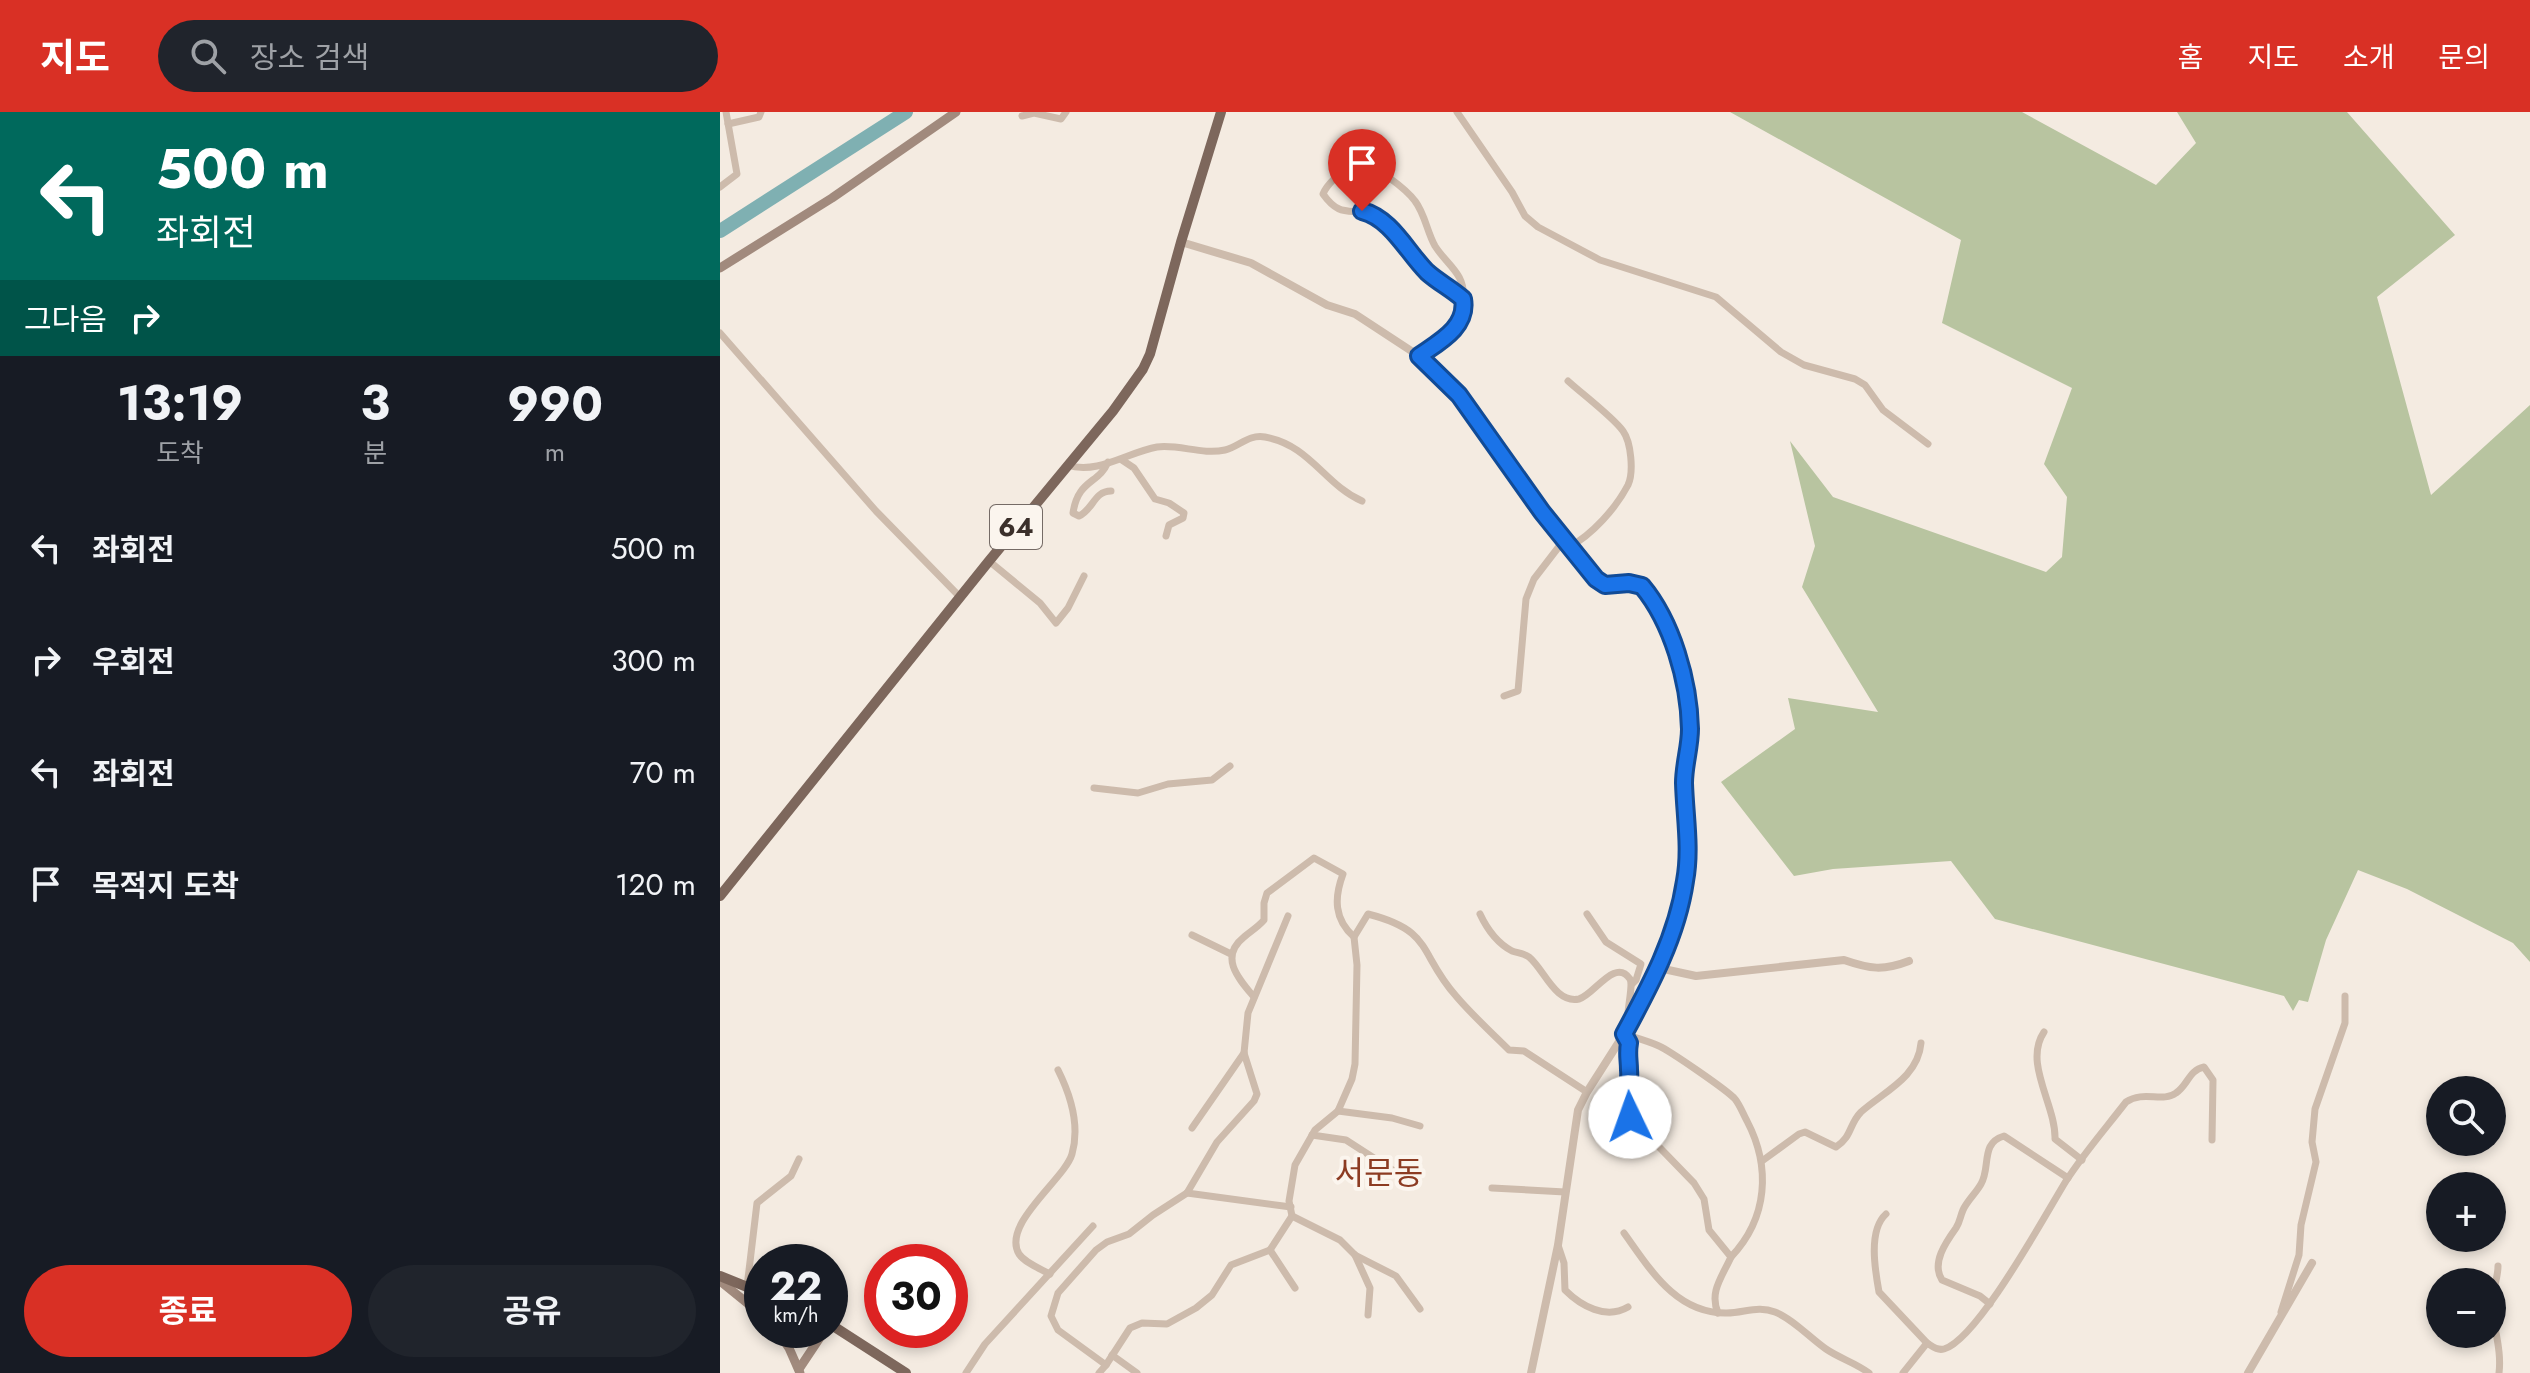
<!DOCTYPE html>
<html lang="ko">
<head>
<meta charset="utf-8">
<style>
  body { margin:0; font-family:Jost,"Noto Sans KR",sans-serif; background:#20242c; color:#f1f3f6; height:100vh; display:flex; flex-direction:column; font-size:30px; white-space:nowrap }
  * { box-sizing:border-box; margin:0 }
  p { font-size:26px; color:#9ea1a6 }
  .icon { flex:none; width:44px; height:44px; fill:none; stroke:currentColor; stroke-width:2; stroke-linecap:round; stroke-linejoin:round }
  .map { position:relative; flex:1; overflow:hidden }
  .drawer { display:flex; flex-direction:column; background:#171b24; width:720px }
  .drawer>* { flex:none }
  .hud { background:#00695c; color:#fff; overflow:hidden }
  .fabs { position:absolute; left:1706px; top:964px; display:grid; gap:16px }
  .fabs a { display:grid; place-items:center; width:80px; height:80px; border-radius:50%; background:#171b24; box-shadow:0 4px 12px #0003; font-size:40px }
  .speed { position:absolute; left:24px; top:1132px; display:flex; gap:16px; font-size:40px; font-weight:700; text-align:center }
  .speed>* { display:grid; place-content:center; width:104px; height:104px; border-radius:50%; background:#171b24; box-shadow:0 4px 12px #0003; line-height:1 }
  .speed small { font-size:20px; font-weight:400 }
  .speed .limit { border:12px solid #d22; background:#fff; color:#111 }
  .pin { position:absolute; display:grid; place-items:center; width:68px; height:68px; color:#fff; margin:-82px -34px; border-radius:50% 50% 50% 0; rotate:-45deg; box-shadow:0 0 8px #0007 }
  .pin .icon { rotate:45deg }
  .me { position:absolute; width:88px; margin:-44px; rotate:357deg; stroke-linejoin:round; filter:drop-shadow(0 0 6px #0008) }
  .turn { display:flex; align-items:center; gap:28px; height:168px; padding:0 24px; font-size:36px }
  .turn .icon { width:104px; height:104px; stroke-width:2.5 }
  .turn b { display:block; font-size:56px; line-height:68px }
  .then { display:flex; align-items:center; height:76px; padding:0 24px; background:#0003; gap:16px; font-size:30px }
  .eta { display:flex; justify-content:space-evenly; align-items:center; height:136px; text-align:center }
  .eta b { font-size:48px; font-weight:700; line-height:56px }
  .primary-button { display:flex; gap:16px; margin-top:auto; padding:16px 24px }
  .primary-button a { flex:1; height:92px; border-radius:48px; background:#d93025; color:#fff; font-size:32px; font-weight:700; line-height:92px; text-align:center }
  .primary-button a+a { background:#20242c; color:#f1f3f6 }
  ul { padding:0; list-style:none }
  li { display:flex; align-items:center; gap:24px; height:112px; padding:0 24px }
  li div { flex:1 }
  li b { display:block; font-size:30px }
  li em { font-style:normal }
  header { display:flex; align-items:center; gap:48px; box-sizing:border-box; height:112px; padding:0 40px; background:#d93025; color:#fff }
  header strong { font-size:38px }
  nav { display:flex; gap:44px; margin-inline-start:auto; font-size:28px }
  .search { width:560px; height:72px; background:#20242c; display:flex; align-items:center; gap:20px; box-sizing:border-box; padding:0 28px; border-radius:44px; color:#9ea1a6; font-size:30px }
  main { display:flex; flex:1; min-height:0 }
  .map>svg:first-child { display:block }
  .green { fill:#b8c4a0 }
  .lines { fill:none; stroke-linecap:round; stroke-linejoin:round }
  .river { stroke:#7fb0b2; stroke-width:14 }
  .minor { stroke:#cdbbac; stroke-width:7 }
  .tertiary { stroke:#cdbbac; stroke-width:8 }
  .secondary { stroke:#a18a7d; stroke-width:9 }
  .primary { stroke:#7d675c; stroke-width:10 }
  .route-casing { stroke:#114b97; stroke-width:20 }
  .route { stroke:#1a73e8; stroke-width:14 }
  .labels { text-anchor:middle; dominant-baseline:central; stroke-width:8; stroke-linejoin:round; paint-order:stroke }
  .shield { fill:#fbf5ee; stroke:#756b66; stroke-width:2 }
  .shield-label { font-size:26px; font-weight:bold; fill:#3b302b }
  .quarter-label { font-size:32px; fill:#8c3b22; stroke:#fbf5ee }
</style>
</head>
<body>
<header>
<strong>지도</strong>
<div class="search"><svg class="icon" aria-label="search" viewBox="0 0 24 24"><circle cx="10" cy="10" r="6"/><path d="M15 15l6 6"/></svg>장소 검색</div>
<nav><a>홈</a><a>지도</a><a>소개</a><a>문의</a></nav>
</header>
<main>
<section class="drawer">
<div class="hud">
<div class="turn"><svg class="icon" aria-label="left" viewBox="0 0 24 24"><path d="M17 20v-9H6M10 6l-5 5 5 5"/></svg><div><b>500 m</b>좌회전</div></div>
<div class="then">그다음<svg class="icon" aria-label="right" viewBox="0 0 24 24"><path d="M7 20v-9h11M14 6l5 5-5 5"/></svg></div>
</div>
<div class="eta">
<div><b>13:19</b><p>도착</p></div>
<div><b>3</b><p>분</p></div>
<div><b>990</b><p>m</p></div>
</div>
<ul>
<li><svg class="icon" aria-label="left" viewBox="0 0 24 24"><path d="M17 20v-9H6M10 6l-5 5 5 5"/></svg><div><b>좌회전</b></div><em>500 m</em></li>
<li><svg class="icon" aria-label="right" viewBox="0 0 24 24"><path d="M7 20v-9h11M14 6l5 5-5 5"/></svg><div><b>우회전</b></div><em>300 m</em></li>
<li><svg class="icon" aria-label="left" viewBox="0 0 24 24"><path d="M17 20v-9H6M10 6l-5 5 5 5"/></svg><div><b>좌회전</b></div><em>70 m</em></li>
<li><svg class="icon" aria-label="arrive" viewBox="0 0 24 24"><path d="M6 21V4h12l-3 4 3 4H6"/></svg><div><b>목적지 도착</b></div><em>120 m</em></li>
</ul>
<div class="primary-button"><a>종료</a><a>공유</a></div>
</section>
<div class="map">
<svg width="1810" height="1261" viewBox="0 0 1810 1261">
  <rect width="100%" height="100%" fill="#f4ebe1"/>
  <polygon class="green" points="1010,0 1302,0 1436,73 1476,31 1457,0 1627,0 1735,123 1657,185 1711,383 1810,293 1810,850 1793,831 1687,777 1638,758 1606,828 1588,890 1579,888 1573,899 1564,884 1275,807 1231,749 1113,757 1074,764 1001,670 1075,617 1068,586 1158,600 1082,475 1095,434 1070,329 1113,385 1326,460 1342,445 1347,385 1324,352 1352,276 1222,211 1241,128"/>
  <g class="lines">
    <polyline class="river" points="0,119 186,0"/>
    <g class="minor">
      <polyline points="737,0 792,80 805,104 818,115 880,148 996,185 1061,240 1084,253 1135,267 1145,273 1163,298 1208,332"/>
      <polyline points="302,4 314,1 341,7 346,0"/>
      <polyline points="8,12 39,5 41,0"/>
      <polyline points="0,75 17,62 6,0"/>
      <polyline points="0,221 156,399 240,485"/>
      <path d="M699 244C719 230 748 215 743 187L710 163 680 127 652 102C629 96 620 106 603 82 606 74 611 70 618 63 625 58 631 52 639 51 652 50 687 78 695 89 705 102 707 120 715 134 727 153 746 162 743 187"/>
      <path d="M848 269C861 281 893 305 903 319 911 330 914 360 908 373 896 396 872 423 849 435"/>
      <polyline points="402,348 414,356 435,387 449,391 464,401 463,406 449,413 446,424"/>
      <path d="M388 350C379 372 358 367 353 401L359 404C373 398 374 379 391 379"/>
      <path d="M347 353C378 363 408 340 437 335 459 332 482 343 505 338 519 335 528 322 545 325 590 333 604 372 642 389"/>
      <polyline points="269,449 320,491 336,511 348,496 364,464"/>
      <polyline points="784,584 798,579 806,487 814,467 844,428"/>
      <polyline points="374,676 418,681 448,672 492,668 510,654"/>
      <path d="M760 802C767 817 777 831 792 839 797 841 804 841 809 845 824 857 835 892 859 887 874 883 895 845 910 867 914 874 905 903 908 916"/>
      <polyline points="867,802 886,830 921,852 916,868 912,872"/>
      <polyline points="472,823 511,842"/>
      <path d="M634 825 648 802C714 819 698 841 736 884 752 903 771 920 789 938L804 939 867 980"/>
      <path d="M1324 920C1303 951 1336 993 1335 1027L1362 1048"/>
      <path d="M904 922 909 931 906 948 909 958 906 993 910 1005 974 1071 984 1087 989 1118 1011 1145C1002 1165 989 1180 998 1201"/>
      <path d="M904 922C916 926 928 929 939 934 950 939 1007 978 1015 987 1020 993 1023 1002 1027 1009 1051 1055 1048 1106 1011 1145"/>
      <polyline points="618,999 672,1006 700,1014"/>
      <polyline points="472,1016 524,941"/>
      <polyline points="592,1023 626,1028 674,1059"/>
      <path d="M1042 1049 1079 1022 1085 1020 1116 1035C1132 1025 1129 1012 1141 1000 1163 980 1198 966 1201 931"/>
      <polyline points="772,1076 845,1080"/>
      <polyline points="467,1081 571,1095"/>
      <path d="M1166 1102C1148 1118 1155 1158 1159 1180L1207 1231C1212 1234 1217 1239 1224 1237 1258 1227 1325 1103 1346 1069 1364 1041 1386 1016 1406 990 1424 978 1442 991 1456 981 1468 973 1469 958 1484 955L1493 968 1492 1028"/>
      <polyline points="572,1104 620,1128 635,1143 676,1164 700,1197"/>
      <path d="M904 1121C930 1157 956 1202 1007 1201 1024 1201 1038 1193 1055 1200 1073 1207 1090 1226 1106 1237 1119 1246 1136 1251 1149 1261"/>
      <path d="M838 1133 844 1151 845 1178C861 1194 886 1208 908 1195"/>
      <polyline points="550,1138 575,1176"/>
      <polyline points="635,1143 650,1176 648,1203"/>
      <path d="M1778 1154C1778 1167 1772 1179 1772 1192 1773 1215 1782 1237 1779 1261"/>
      <path d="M330 1162C321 1157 305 1151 299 1142 281 1112 345 1067 352 1042 360 1014 350 982 338 958"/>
      <polyline points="27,1175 37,1091 71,1064 79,1047"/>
      <path d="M1270 1192 1260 1184 1222 1168C1211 1151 1226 1130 1236 1116 1240 1110 1240 1105 1243 1098 1247 1089 1256 1081 1261 1072 1271 1055 1260 1031 1284 1024L1348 1066"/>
      <polyline points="1561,1200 1579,1143 1581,1113 1596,1050 1592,1030 1595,997 1625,911 1625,884"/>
      <polyline points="392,1243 417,1261"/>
      <path d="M386 1253 410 1216 422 1211 447 1212 476 1196 492 1183 511 1153 550 1138 572 1104 569 1089 575 1053 595 1018 618 999 632 967 635 952 637 853 634 825C614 807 614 786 623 762L594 746 547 781 544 791V808C538 815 531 819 524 825 499 845 518 866 534 885"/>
      <polyline points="246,1261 265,1232 373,1114"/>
      <polyline points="379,1261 386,1253 338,1218 331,1204 338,1181 376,1138 387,1130 409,1122 433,1103 467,1081 497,1030 534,989 537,982 524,941 528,901 568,804"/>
      <polyline points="1183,1261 1207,1231"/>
    </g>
    <g class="tertiary">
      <polyline points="461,130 531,151 607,193 635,202 699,244 739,283 822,400 876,467 885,473 909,471 922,474 939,502 962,556 970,618 964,670 966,768 954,816 939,856 904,922 867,980 858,998 838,1133 811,1261"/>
      <path d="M939 856 976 864 1124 848C1150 857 1163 859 1189 849"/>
      <polyline points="1528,1261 1592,1151"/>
    </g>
    <g class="secondary">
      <polyline points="0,156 112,86 236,0"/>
      <polyline points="0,1169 42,1203"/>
      <polyline points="57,1218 69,1236 80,1261"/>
      <polyline points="79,1257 105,1218"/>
    </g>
    <g class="primary">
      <polyline points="0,784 269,449 393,299 423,257 430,242 461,130 501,0"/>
      <polyline points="0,1164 42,1181"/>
      <polyline points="110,1212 186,1261"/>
    </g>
  </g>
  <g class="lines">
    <g class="route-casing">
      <path id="route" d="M642 99C671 106 687 140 707 160 718 170 732 177 743 187 748 215 719 230 699 244L739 283 822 400 876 467 885 473 909 471 922 474C952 510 969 569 970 617 970 635 964 653 964 671 965 704 971 737 965 769 957 824 930 874 904 922L909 931C907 942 909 948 909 958 911 977 902 982 910 1005"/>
    </g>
    <use href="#route" class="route"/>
  </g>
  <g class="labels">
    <rect class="shield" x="270" y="393" width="52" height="44" rx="6"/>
    <g class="shield-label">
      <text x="296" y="415">64</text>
    </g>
    <g class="quarter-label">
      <text x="659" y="1061">서문동</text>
    </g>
  </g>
</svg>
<div class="fabs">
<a><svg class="icon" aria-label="search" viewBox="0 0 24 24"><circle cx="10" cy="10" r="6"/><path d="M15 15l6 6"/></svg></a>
<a>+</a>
<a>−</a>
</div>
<div class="speed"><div>22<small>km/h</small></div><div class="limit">30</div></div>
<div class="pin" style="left:642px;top:99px;background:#d93025"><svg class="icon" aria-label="arrive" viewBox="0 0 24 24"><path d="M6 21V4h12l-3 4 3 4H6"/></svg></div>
<svg class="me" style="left:910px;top:1005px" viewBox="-20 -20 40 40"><circle r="19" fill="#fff"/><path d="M0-13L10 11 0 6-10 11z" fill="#1a73e8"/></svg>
</div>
</main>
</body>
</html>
